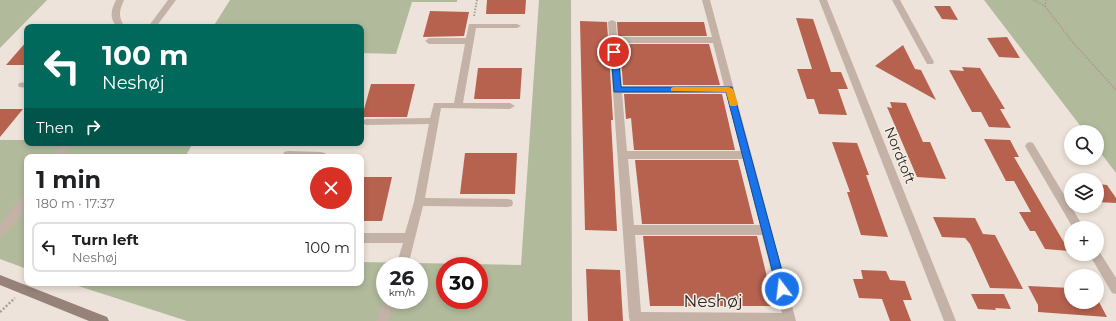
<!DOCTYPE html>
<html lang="en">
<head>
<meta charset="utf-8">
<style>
  body { margin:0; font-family:Montserrat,sans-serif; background:#f2f2f2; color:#202124; height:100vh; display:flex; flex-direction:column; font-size:15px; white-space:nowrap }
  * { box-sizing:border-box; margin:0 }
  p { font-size:13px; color:#757577 }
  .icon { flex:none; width:22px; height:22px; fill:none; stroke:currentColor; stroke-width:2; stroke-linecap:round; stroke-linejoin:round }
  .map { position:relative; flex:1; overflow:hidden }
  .sheet { position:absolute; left:24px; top:154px; width:340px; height:132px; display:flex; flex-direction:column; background:#fff; border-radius:8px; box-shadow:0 2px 6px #0003 }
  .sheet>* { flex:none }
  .guide { position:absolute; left:24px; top:24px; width:340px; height:122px; border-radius:8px; box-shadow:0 2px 6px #0003; background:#00695c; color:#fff; overflow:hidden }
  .tools { position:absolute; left:1064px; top:125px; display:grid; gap:8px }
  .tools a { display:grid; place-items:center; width:40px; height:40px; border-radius:50%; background:#fff; box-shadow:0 2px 6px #0003; font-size:20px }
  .speed { position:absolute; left:376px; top:257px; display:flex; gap:8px; font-size:20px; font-weight:700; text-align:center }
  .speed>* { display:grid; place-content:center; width:52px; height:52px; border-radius:50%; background:#fff; box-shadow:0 2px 6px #0003; line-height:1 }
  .speed small { font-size:10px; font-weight:400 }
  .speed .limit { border:6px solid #d22; background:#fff; color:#111 }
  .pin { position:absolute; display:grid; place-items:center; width:34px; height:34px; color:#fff; margin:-17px; border:2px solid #fff; border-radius:50%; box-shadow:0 1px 4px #0007 }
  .me { position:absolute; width:44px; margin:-22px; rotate:345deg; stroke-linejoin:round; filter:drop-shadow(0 0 3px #0008) }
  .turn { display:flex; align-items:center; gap:14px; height:84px; padding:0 12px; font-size:18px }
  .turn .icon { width:52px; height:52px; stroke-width:2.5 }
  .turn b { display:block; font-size:28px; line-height:34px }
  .then { display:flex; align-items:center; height:38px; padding:0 12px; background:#0003; gap:8px; font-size:15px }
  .round { display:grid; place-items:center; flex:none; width:42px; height:42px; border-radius:21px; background:#f2f2f2 }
  .headline { display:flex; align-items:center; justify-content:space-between; height:68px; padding:0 12px }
  h1 { font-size:24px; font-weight:700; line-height:30px }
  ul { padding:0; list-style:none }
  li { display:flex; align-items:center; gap:12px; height:50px; margin:0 8px 6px; padding:0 4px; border:2px solid #e0e0e0; border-radius:8px }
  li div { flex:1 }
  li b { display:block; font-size:15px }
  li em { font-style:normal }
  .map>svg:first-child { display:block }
  .green { fill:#b2ba9c; fill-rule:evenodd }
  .building { fill:#b6624f }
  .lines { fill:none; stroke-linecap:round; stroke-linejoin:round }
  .path-far1 { stroke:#af9d92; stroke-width:2; stroke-dasharray:1.5 1.5; stroke-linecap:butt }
  .path { stroke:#af9d92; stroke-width:2.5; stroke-dasharray:2 2; stroke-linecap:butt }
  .street { fill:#c4b2a7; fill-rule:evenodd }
  .secondary { fill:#978279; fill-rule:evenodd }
  .route { fill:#1a73e8; stroke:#114b97 }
  .slow { fill:#f59e0b }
  .labels { text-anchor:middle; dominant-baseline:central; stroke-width:3; stroke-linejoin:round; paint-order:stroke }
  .street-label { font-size:14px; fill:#312927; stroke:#f6ede5 }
  .near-street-label { font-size:17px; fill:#312927; stroke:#f6ede5 }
</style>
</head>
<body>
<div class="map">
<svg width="1116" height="321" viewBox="0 0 1116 321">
  <rect width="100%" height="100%" fill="#ede3da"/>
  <g class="green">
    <polygon points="0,0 47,0 0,48"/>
    <polygon points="230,0 457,0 457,2 412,2 396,54 361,53 361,27 213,27"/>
    <path d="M539 0H571L572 321H187L69 283H361V262L521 265ZM385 266H419V300H385ZM445 266H479V300H445Z"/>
    <polygon points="984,0 1116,0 1116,173 1097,148 1097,132 1085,132"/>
    <polygon points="0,140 27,140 27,143 193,143 185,157 27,157 27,269 0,259"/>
  </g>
  <g class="building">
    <polygon points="487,0 526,0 525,14 486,14"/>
    <polygon points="934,6 950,6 958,20 942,19"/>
    <polygon points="430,11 469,12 464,36 423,37"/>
    <polygon points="796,18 813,19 831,72 841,72 848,89 838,89 847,115 819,114 814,99 807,99 797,69 812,69"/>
    <polygon points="580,21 607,22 613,120 611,120 617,231 585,230"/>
    <polygon points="617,22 704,22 707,36 618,36"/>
    <polygon points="1007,37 1020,58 999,57 987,38"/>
    <polygon points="27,41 27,65 6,65"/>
    <polygon points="620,44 709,44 720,85 623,85"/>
    <polygon points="903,45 915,69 921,70 936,100 875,66"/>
    <polygon points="962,67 980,68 1005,109 1000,109 1011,128 989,127 981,112 972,112 949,70 964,71"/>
    <polygon points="478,68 522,68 520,99 474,99"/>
    <polygon points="371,84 415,84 407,117 362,117"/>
    <polygon points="624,94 722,94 735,150 634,150 631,118 626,119"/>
    <polygon points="890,102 906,103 923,142 930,142 946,179 917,177 887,107 892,108"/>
    <polygon points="0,109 23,109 0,137"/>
    <polygon points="984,139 1010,140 1019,157 1014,157 1069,251 1045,249 1035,231 1030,231 1019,212 1031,212 1014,181 1006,181"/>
    <polygon points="832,142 857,143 869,175 866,175 888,237 861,235 847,192 850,192"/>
    <polygon points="465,153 517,153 515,194 460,194"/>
    <polygon points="635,160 738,160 754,224 642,224"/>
    <polygon points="361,177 392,177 382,221 361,221"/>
    <polygon points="1097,184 1107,185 1116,198 1116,203 1097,202"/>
    <polygon points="933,217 975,218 983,234 995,235 1023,289 990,288 970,244 965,238 942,237"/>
    <polygon points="643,236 757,236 774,306 650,306"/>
    <polygon points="586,269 620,270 623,321 588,321"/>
    <polygon points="861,270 886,271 890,280 905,281 912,300 903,300 911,321 890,321 882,299 859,298 853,279 863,279"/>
    <polygon points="1028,286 1071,288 1071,302 1099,302 1107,317 1038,312 1038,305"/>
    <polygon points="971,294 1004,294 1011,309 995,308 996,310 978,309"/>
  </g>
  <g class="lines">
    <g class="path-far1">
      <polyline points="1034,0 1045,6 1046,0"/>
      <polyline points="1045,6 1070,39 1116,90"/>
      <polyline points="474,16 477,0"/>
    </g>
    <polyline class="path" points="0,312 15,298"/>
    <g class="street">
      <path d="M116 0H124C119 11 118 17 125 27H117C109 18 111 10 116 0Z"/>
      <polygon points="168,0 176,0 156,27 148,27"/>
      <path d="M702 0H710L796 321H630L629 318 608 22 612 20 616 22 617 37H712ZM618 43H713L724 86 622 87ZM726 92 741 151H627L622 93ZM628 159H743L760 225H634ZM635 235H762L782 313 641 312Z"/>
      <polygon points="819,0 827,0 956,321 944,321"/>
      <polygon points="892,0 900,0 934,62 933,64 927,64"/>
      <polygon points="469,24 517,24 521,26 517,28 476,28 463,103 510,103 515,106 510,109 441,108 425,198 508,199 512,200 513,203 512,206 508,207 423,206 408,266 396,266 403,243 361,243 361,233 405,233 414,202 429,124 366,125 361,122 366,119 430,118 434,103 454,103 465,44 429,44 425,41 429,38 466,38"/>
      <polygon points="27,82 27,88 19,87 18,85 19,83"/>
      <polygon points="1030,142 1033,143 1084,228 1073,228 1025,146 1027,143"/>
      <polygon points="62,143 72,143 62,157 52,157"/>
      <polygon points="288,151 321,152 325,153 326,156 284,157 283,155 284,152"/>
      <path d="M27 194C27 198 28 203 26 207 23 215 8 233 0 236V224L23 195Z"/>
      <polygon points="1097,250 1099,251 1116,278 1116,294 1112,293 1089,254 1097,254"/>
      <polygon points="385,298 385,300 396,300 388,321 376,321"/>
    </g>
    <polygon class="secondary" points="0,275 107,317 109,321 89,321 0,285"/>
  </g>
  <polygon class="route" points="614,50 618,52 621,87 732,87 787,289 786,293 782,294 778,293 777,289 726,92 614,92 611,52"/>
  <polygon class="slow" points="673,87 729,87 733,89 738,104 736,106 730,106 726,92 671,91 671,88"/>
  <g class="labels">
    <g class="street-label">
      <text transform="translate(900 155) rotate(68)">Nordtoft</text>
    </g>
    <g class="near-street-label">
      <text x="713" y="301">Neshøj</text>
    </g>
  </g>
</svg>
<div class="tools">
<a><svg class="icon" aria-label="search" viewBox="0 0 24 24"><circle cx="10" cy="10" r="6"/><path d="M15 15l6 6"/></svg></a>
<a><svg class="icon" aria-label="layers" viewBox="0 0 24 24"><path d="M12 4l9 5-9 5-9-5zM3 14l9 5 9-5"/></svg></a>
<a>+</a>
<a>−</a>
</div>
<div class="speed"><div>26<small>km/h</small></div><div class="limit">30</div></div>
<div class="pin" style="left:614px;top:52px;background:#d93025"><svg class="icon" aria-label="arrive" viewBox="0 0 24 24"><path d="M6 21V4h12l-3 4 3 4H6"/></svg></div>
<svg class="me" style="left:782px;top:289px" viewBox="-20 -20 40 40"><circle r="17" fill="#1a73e8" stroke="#fff" stroke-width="3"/><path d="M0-11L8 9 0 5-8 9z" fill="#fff"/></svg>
<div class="guide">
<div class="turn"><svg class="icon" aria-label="left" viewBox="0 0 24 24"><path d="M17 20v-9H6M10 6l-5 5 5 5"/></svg><div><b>100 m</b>Neshøj</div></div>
<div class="then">Then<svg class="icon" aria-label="right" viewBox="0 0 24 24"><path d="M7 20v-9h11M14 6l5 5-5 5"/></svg></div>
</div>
<section class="sheet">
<div class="headline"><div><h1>1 min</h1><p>180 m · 17:37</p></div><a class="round" style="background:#d93025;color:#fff"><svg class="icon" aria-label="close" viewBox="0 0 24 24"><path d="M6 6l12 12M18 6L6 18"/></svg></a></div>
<ul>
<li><svg class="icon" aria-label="left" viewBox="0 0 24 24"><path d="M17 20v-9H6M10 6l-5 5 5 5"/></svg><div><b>Turn left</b><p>Neshøj</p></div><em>100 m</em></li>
</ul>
</section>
</div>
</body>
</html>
